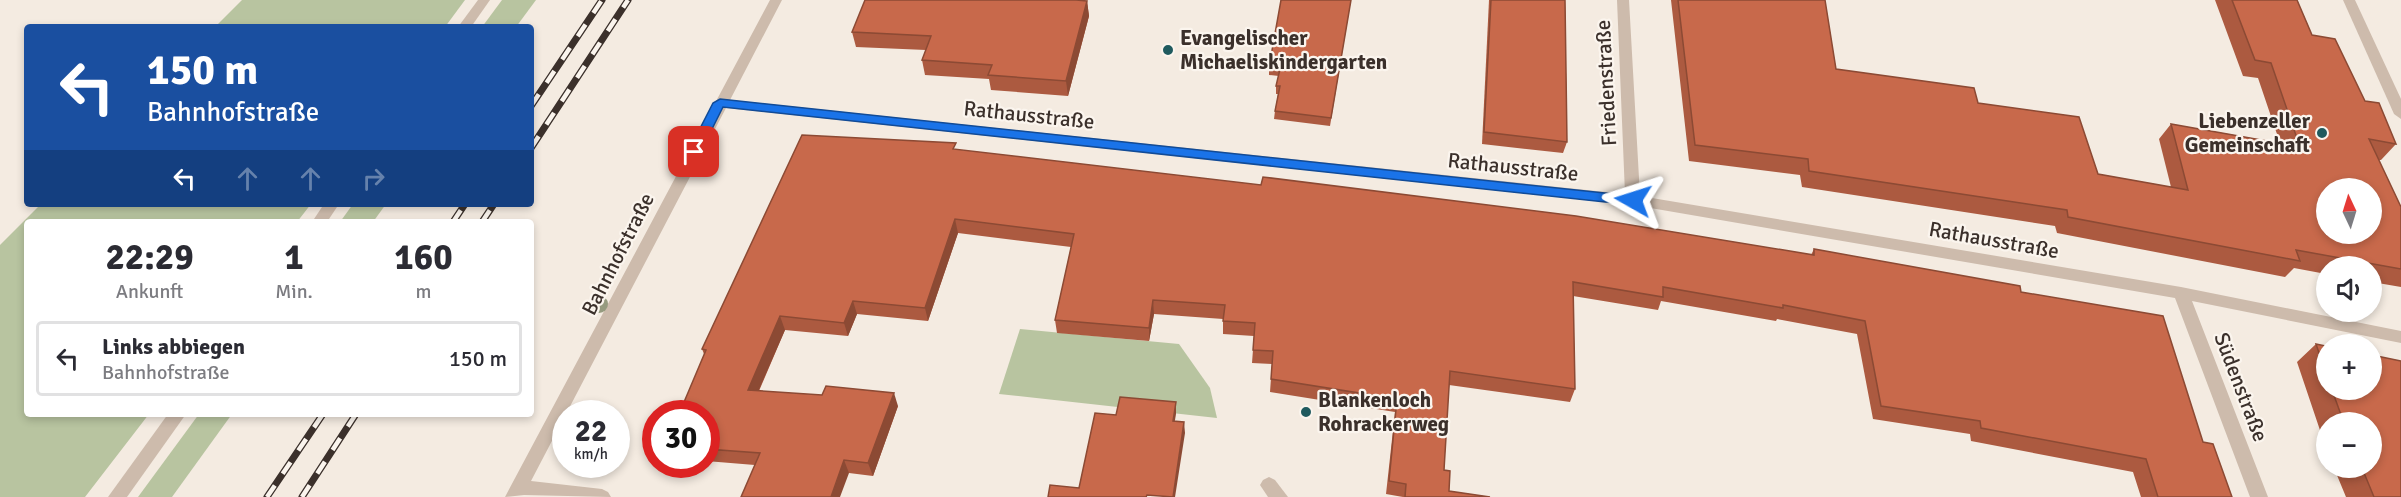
<!DOCTYPE html>
<html lang="de">
<head>
<meta charset="utf-8">
<style>
  body { margin:0; font-family:Signika,sans-serif; background:#f2f2f3; color:#2b2b33; height:100vh; display:flex; flex-direction:column; font-size:22px; white-space:nowrap }
  * { box-sizing:border-box; margin:0 }
  p { font-size:20px; color:#7c7c81 }
  .icon { flex:none; width:33px; height:33px; fill:none; stroke:currentColor; stroke-width:2; stroke-linecap:round; stroke-linejoin:round }
  .map { position:relative; flex:1; overflow:hidden }
  .sheet { position:absolute; left:24px; top:219px; width:510px; height:198px; display:flex; flex-direction:column; background:#fff; border-radius:6px; box-shadow:0 3px 9px #0003 }
  .sheet>* { flex:none }
  .hud { position:absolute; left:24px; top:24px; width:510px; height:183px; border-radius:6px; box-shadow:0 3px 9px #0003; background:#1a4fa0; color:#fff; overflow:hidden }
  .needle { width:39px; rotate:356deg }
  .fabs { position:absolute; left:2316px; top:178px; display:grid; gap:12px }
  .fabs a { display:grid; place-items:center; width:66px; height:66px; border-radius:50%; background:#fff; box-shadow:0 3px 9px #0003; font-size:30px }
  .speed { position:absolute; left:552px; top:400px; display:flex; gap:12px; font-size:30px; font-weight:700; text-align:center }
  .speed>* { display:grid; place-content:center; width:78px; height:78px; border-radius:50%; background:#fff; box-shadow:0 3px 9px #0003; line-height:1 }
  .speed small { font-size:15px; font-weight:400 }
  .speed .limit { border:9px solid #d22; background:#fff; color:#111 }
  .pin { position:absolute; display:grid; place-items:center; width:51px; height:51px; color:#fff; margin:-26px; border-radius:12px; box-shadow:0 3px 9px #0006 }
  .me { position:absolute; width:66px; margin:-33px; rotate:276deg; stroke-linejoin:round; filter:drop-shadow(0 0 4px #0008) }
  .turn { display:flex; align-items:center; gap:21px; height:126px; padding:0 24px; font-size:27px }
  .turn .icon { width:78px; height:78px; stroke-width:2.5 }
  .turn b { display:block; font-size:42px; line-height:51px }
  .lanes { display:flex; align-items:center; height:57px; padding:0 24px; background:#0003; justify-content:center; gap:30px; direction:ltr }
  .lanes .off { opacity:.35 }
  .eta { display:flex; justify-content:space-evenly; align-items:center; height:102px; text-align:center }
  .eta b { font-size:36px; font-weight:800; line-height:42px }
  ul { padding:0; list-style:none }
  li { display:flex; align-items:center; gap:18px; height:75px; margin:0 12px 9px; padding:0 12px; border:3px solid #e1e1e2; border-radius:6px }
  li div { flex:1 }
  li b { display:block; font-size:22px }
  li em { font-style:normal }
  .map>svg:first-child { display:block }
  .green { fill:#b8c4a0 }
  .lines { fill:none; stroke-linecap:round; stroke-linejoin:round }
  .minor { fill:#cdbbac; fill-rule:evenodd }
  .rail-casing { stroke:#3b302b; stroke-width:7 }
  .rail { stroke:#fbf5ee; stroke-width:4.5; stroke-dasharray:14; stroke-linecap:butt }
  .tree { fill:#969b7f }
  .wall { fill:#ac5a40 }
  .shaded-wall { fill:#8c4a34 }
  .building { fill:#c8694b; stroke:#8c4a34; stroke-width:1.5; fill-rule:evenodd }
  .route { fill:#1a73e8; stroke:#114b97; stroke-width:1.5 }
  .poi-dot { fill:#1f5a5e; stroke:#fbf5ee; stroke-width:2 }
  .labels { text-anchor:middle; dominant-baseline:central; stroke-width:4.5; stroke-linejoin:round; paint-order:stroke }
  .poi-label { font-size:21px; font-weight:bold; fill:#3b302b; stroke:#fbf5ee; text-anchor:start }
  .street-label { font-size:21px; fill:#3b302b; stroke:#fbf5ee }
</style>
</head>
<body>
<div class="map">
<svg width="2401" height="497" viewBox="0 0 2401 497">
  <rect width="100%" height="100%" fill="#f4ebe1"/>
  <g class="green">
    <polygon points="242,0 465,0 445,27 215,27"/>
    <polygon points="502,0 536,0 516,27 482,27"/>
    <polygon points="41,204 311,204 297,222 27,222 27,414 149,414 85,497 0,497 0,245"/>
    <polygon points="353,204 386,204 373,222 340,222"/>
    <polygon points="1020,329 1179,344 1210,388 1217,418 999,394"/>
    <polygon points="199,414 232,414 172,497 138,497"/>
  </g>
  <g class="lines">
    <g class="minor">
      <polygon points="478,0 490,0 471,27 458,27"/>
      <polygon points="770,0 782,0 730,100 1625,194 1617,0 1629,0 1640,196 2181,287 2401,331 2401,343 2192,301 2268,497 2250,497 2175,298 1633,205 726,108 531,481 602,489 608,492 611,497 524,495 505,497"/>
      <polygon points="2343,0 2355,0 2401,99 2401,119 2394,114"/>
      <polygon points="324,204 339,204 327,222 312,222"/>
      <polygon points="168,414 186,414 127,497 108,497"/>
      <polygon points="1269,477 1275,480 1288,497 1268,497 1260,485 1263,480"/>
    </g>
    <g class="rail-casing">
      <g id="rail">
        <polyline points="531,106 602,0"/>
        <polyline points="531,148 628,0"/>
        <polyline points="453,222 465,204"/>
        <polyline points="482,222 494,204"/>
        <polyline points="267,497 323,414"/>
        <polyline points="302,497 356,414"/>
      </g>
    </g>
    <use href="#rail" class="rail"/>
  </g>
  <circle class="tree" cx="599" cy="304" r="9"/>
  <g class="wall">
    <polygon points="1281,0 1351,0 1330,126 1274,119 1275,111 1278,94 1276,94 1276,86 1279,76 1269,75 1269,67"/>
    <polygon points="1489,0 1565,0 1567,142 1563,153 1482,144"/>
    <polygon points="1671,0 1825,0 1836,69 1978,103 2098,174 2171,187 2159,139 2171,124 2280,143 2258,78 2243,76 2215,0 2297,0 2312,35 2365,101 2396,144 2381,160 2378,160 2401,207 2401,287 2372,282 2372,267 2326,267 2326,274 2294,268 2285,277 2057,233 2055,226 1802,187 1800,175 1689,161"/>
    <polygon points="1087,1 1089,16 1068,96 991,90 989,79 925,75 922,60 926,50 856,47 852,32"/>
    <polygon points="957,150 1811,255 1814,249 2021,292 2203,442 2232,497 2141,497 2133,472 1971,441 1970,434 1873,419 1857,334 1777,319 1776,321 1661,301 1658,310 1573,296 1575,389 1570,402 1449,385 1444,470 1449,491 1490,497 1403,497 1386,494 1395,412 1270,392 1272,364 1252,363 1254,336 1223,334 1223,319 1154,314 1149,341 1057,333 1055,320 1071,247 958,233 928,321 857,314 848,336 785,330 759,391 898,406 873,476 849,473 706,461 706,414 704,354 702,349"/>
    <polygon points="2316,344 2326,346 2326,390 2372,390 2401,497 2346,497 2334,468 2372,468 2372,423 2326,423 2326,448 2297,362"/>
  </g>
  <g class="shaded-wall">
    <polygon points="1087,1 1089,16 1068,96 1066,81"/>
    <polygon points="955,219 958,233 928,321 925,308"/>
    <polygon points="1153,300 1154,314 1149,341 1149,328"/>
    <polygon points="853,301 857,314 848,336 844,323"/>
    <polygon points="780,316 785,330 753,403 748,390"/>
    <polygon points="894,393 898,406 873,476 868,463"/>
    <polygon points="1176,402 1176,414 1173,432 1173,421"/>
    <polygon points="1184,422 1185,433 1175,497 1173,497"/>
    <polygon points="844,460 849,473 840,497 831,497"/>
  </g>
  <g class="building">
    <polygon points="865,0 1076,0 1087,1 1066,81 988,75 992,65 922,60 931,36 852,32"/>
    <polygon points="1281,0 1351,0 1331,118 1275,111 1280,86 1276,86 1280,69 1269,67"/>
    <polygon points="1491,0 1565,0 1567,142 1484,132"/>
    <path d="M1678 0H1825L1836 69 1974 88 1978 103 2079 117 2098 174 2188 190 2171 124 2300 147 2271 63 2255 60 2232 0H2297L2312 35 2335 39 2365 101 2379 103 2396 144 2369 139 2401 207V269L2296 250 2300 261 2068 217 2067 210 1809 171 1808 159 1695 145ZM2326 189H2372V234H2326Z"/>
    <polygon points="802,135 956,143 953,149 1261,185 1263,177 1576,216 1814,255 1814,249 2020,286 2021,292 2163,316 2203,442 2213,444 2232,497 2158,497 2146,459 1981,428 1980,421 1881,406 1865,321 1783,305 1783,308 1663,287 1663,297 1573,282 1575,389 1450,371 1444,470 1450,471 1449,491 1490,497 1405,497 1406,484 1389,481 1397,399 1271,379 1273,351 1253,350 1255,323 1223,321 1225,305 1153,300 1149,328 1055,320 1074,234 955,219 925,308 853,301 844,323 780,316 748,390 822,395 826,386 894,393 868,463 844,460 831,497 741,497 760,453 706,449 706,414 679,414 706,350 702,349"/>
    <polygon points="2316,344 2326,346 2326,374"/>
    <polygon points="2372,355 2401,361 2401,497 2374,497 2362,468 2372,468 2372,423 2344,423 2332,390 2372,390"/>
    <polygon points="1120,397 1176,402 1173,421 1184,422 1173,497 1147,495 1146,497 1048,497 1050,485 1079,488 1095,413 1116,415"/>
  </g>
  <polygon class="route" points="720,99 1633,196 1639,200 1633,205 723,107 699,155 690,155 688,152 713,103"/>
  <g class="poi-dot">
    <circle cx="1168" cy="50" r="6"/>
    <circle cx="2322" cy="133" r="6"/>
    <circle cx="1306" cy="412" r="6"/>
  </g>
  <g class="labels">
    <g class="poi-label">
      <text x="1180" y="38">Evangelischer<tspan x="1180" dy="24">Michaeliskindergarten</tspan></text>
      <text x="2310" y="121" text-anchor="end">Liebenzeller<tspan x="2310" dy="24">Gemeinschaft</tspan></text>
      <text x="1318" y="400">Blankenloch<tspan x="1318" dy="24">Rohrackerweg</tspan></text>
    </g>
    <g class="street-label">
      <text transform="translate(1606 83) rotate(-93)">Friedenstraße</text>
      <text transform="translate(1029 115) rotate(6)">Rathausstraße</text>
      <text transform="translate(1513 167) rotate(6)">Rathausstraße</text>
      <text transform="translate(1994 240) rotate(10)">Rathausstraße</text>
      <text transform="translate(618 254) rotate(-63)">Bahnhofstraße</text>
      <text transform="translate(2241 387) rotate(69)">Südenstraße</text>
    </g>
  </g>
</svg>
<div class="fabs">
<a><svg class="needle" viewBox="-14 -14 28 28"><path d="M0-13l5 13h-10z" fill="#e53935"/><path d="M0 13l5-13h-10z" fill="#7c7c81"/></svg></a>
<a><svg class="icon" aria-label="sound" viewBox="0 0 24 24"><path d="M4 9h4l5-4v14l-5-4H4zM17 9q2 3 0 6"/></svg></a>
<a>+</a>
<a>−</a>
</div>
<div class="speed"><div>22<small>km/h</small></div><div class="limit">30</div></div>
<div class="pin" style="left:694px;top:152px;background:#d93025"><svg class="icon" aria-label="arrive" viewBox="0 0 24 24"><path d="M6 21V4h12l-3 4 3 4H6"/></svg></div>
<svg class="me" style="left:1633px;top:200px" viewBox="-20 -20 40 40"><path d="M0-17L14 15 0 8-14 15z" fill="#1a73e8" stroke="#fff" stroke-width="4"/></svg>
<div class="hud">
<div class="turn"><svg class="icon" aria-label="left" viewBox="0 0 24 24"><path d="M17 20v-9H6M10 6l-5 5 5 5"/></svg><div><b>150 m</b>Bahnhofstraße</div></div>
<div class="lanes"><svg class="icon" aria-label="left" viewBox="0 0 24 24"><path d="M17 20v-9H6M10 6l-5 5 5 5"/></svg><svg class="icon off" aria-label="ahead" viewBox="0 0 24 24"><path d="M12 20V5M6 11l6-6 6 6"/></svg><svg class="icon off" aria-label="ahead" viewBox="0 0 24 24"><path d="M12 20V5M6 11l6-6 6 6"/></svg><svg class="icon off" aria-label="right" viewBox="0 0 24 24"><path d="M7 20v-9h11M14 6l5 5-5 5"/></svg></div>
</div>
<section class="sheet">
<div class="eta">
<div><b>22:29</b><p>Ankunft</p></div>
<div><b>1</b><p>Min.</p></div>
<div><b>160</b><p>m</p></div>
</div>
<ul>
<li><svg class="icon" aria-label="left" viewBox="0 0 24 24"><path d="M17 20v-9H6M10 6l-5 5 5 5"/></svg><div><b>Links abbiegen</b><p>Bahnhofstraße</p></div><em>150 m</em></li>
</ul>
</section>
</div>
</body>
</html>
